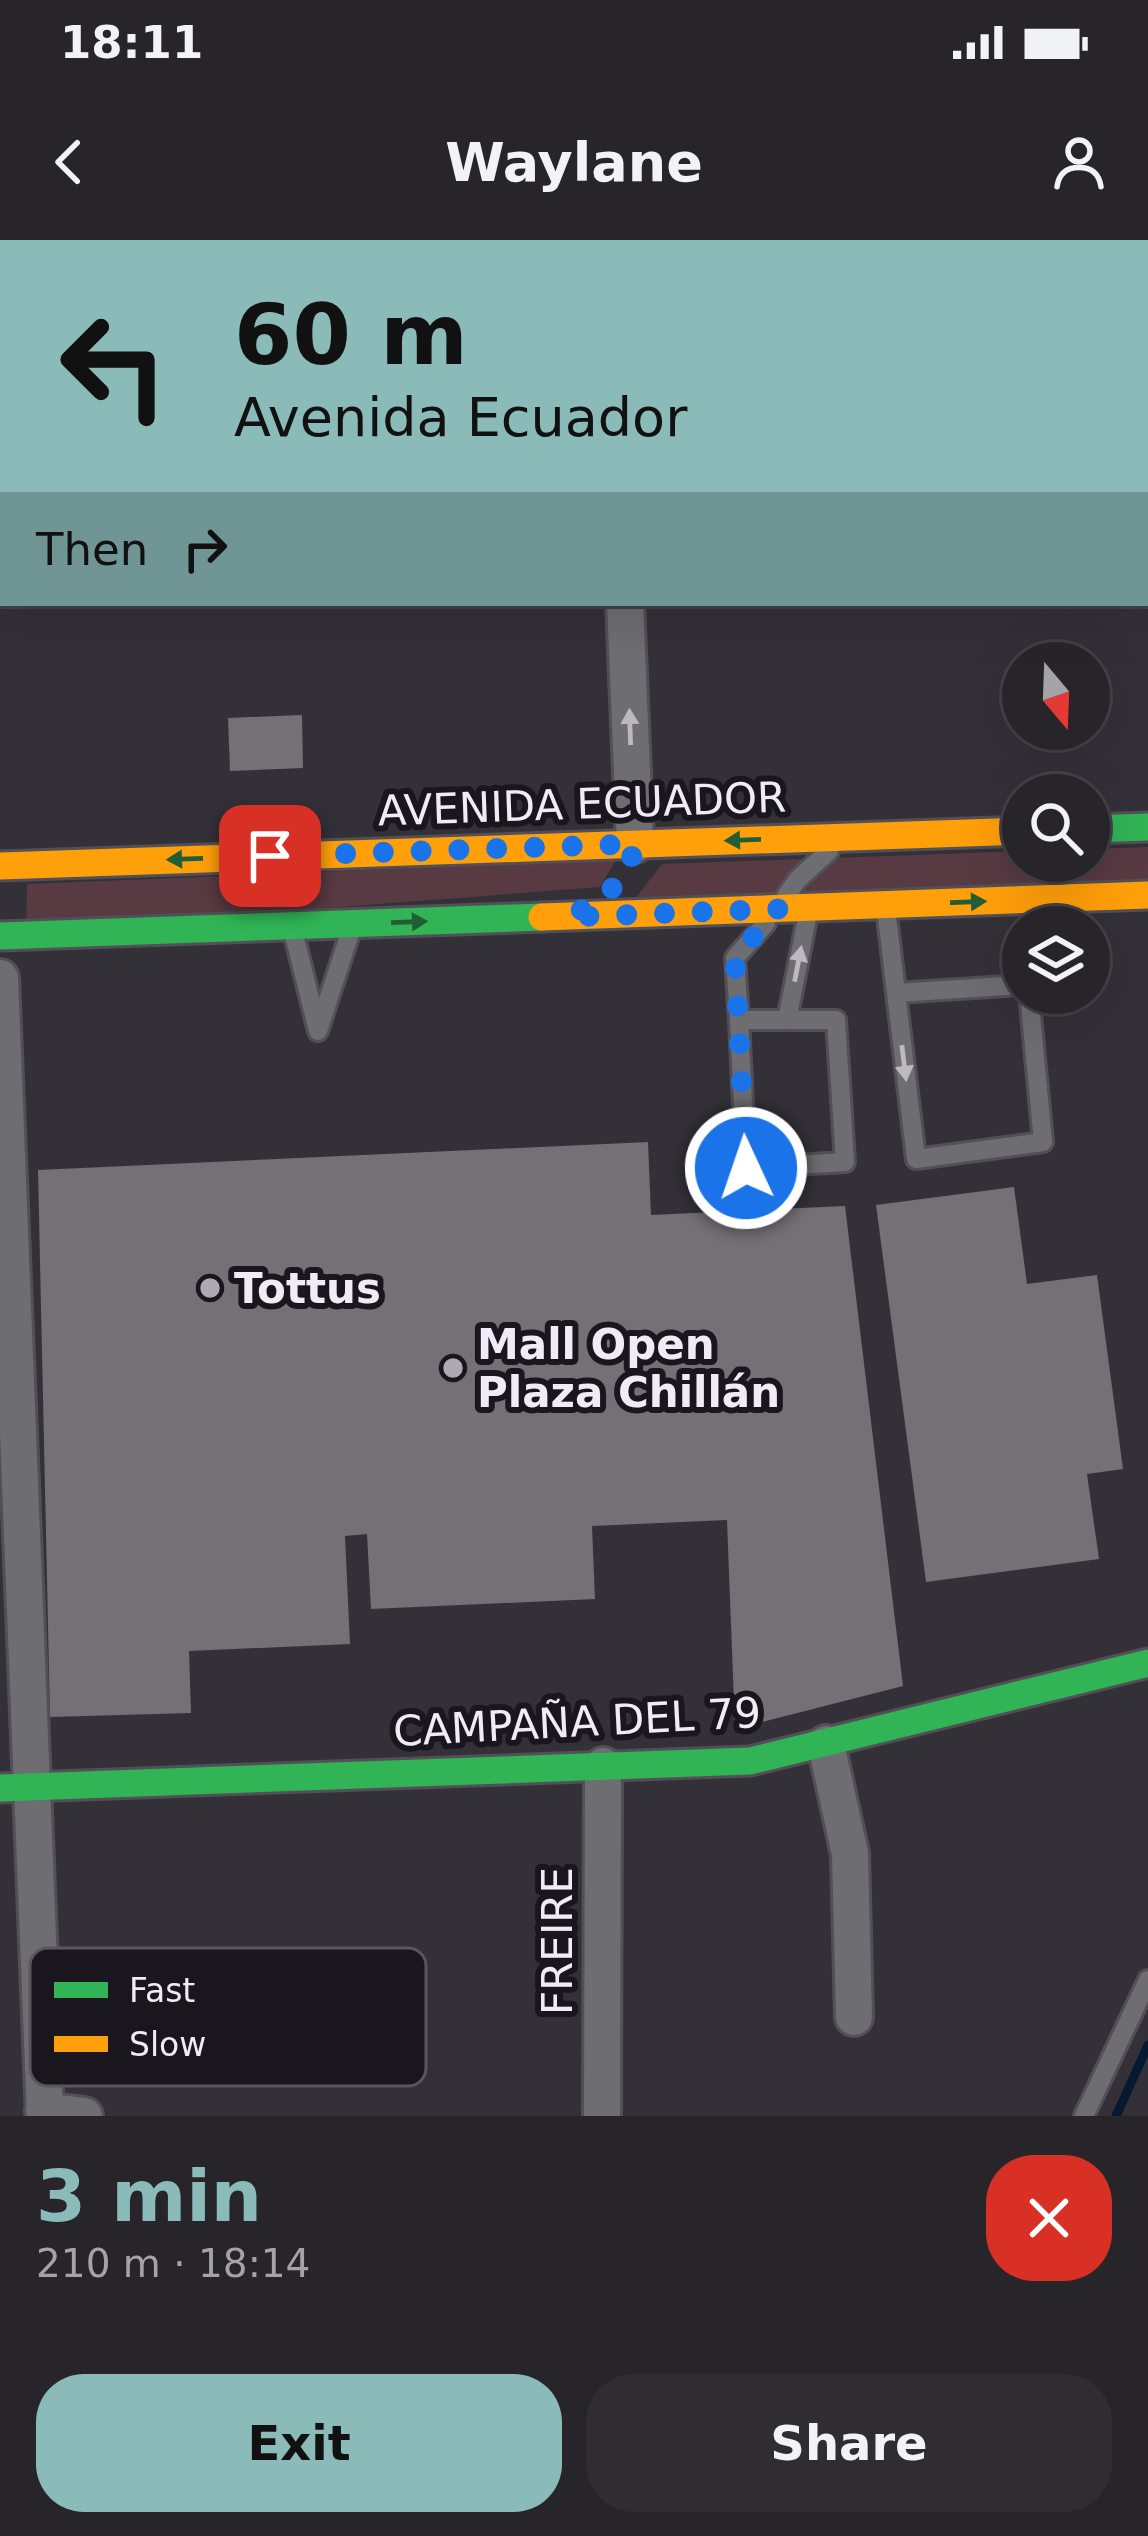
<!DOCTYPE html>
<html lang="en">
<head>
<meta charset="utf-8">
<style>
  body { margin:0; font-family:"DejaVu Sans",sans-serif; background:#2f2c32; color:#f1f3f6; height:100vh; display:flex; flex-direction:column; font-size:45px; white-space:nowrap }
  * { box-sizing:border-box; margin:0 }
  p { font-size:39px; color:#a4a4a8 }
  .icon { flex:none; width:66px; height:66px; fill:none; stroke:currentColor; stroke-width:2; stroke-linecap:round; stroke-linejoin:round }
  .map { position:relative; height:1876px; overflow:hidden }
  .sheet { display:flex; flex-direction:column; background:#27242a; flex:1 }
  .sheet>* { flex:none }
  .hud { position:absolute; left:0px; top:0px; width:1149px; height:366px; box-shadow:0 12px 48px #0002,0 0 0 3px #434147; background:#8bbbb9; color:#111; overflow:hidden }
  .needle { width:78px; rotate:161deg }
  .fabs { position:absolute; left:1002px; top:402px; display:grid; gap:24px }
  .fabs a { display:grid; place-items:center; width:108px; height:108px; border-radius:50%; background:#27242a; box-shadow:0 12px 48px #0002,0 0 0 3px #434147; font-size:60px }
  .pin { position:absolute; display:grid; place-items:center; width:102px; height:102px; color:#fff; margin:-51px; border-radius:24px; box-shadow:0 6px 18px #0006 }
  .me { position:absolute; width:132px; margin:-66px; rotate:357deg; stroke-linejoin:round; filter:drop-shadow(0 0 9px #0008) }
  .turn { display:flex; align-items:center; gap:42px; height:252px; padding:0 36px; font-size:54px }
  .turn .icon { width:156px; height:156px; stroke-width:2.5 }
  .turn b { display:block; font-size:84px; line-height:102px }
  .then { display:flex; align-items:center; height:114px; padding:0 36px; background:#0003; gap:24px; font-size:45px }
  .round { display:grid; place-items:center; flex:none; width:126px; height:126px; border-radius:48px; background:#2f2c32 }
  .headline { display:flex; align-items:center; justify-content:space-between; height:204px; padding:0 36px }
  h1 { font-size:72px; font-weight:800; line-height:90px; color:#8bbbb9 }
  .action { display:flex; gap:24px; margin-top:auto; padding:24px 36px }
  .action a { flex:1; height:138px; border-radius:48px; background:#8bbbb9; color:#111; font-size:48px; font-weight:800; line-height:138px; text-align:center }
  .action a+a { background:#2f2c32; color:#f1f3f6 }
  .status { display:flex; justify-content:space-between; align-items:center; height:84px; padding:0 60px; background:#27242a; direction:ltr }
  .status svg { height:33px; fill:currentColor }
  header { display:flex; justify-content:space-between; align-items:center; height:156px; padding:0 36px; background:#27242a; font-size:54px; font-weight:800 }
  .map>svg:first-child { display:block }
  .green { fill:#583a43 }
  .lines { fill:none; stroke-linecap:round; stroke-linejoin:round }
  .stream { stroke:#051a31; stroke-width:9 }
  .building { fill:#756f76 }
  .lane-casing { stroke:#524f56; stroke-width:24 }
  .street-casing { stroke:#524f56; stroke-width:42 }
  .fast-casing { stroke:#524f56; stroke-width:33 }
  .slow-casing { stroke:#524f56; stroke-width:33 }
  .lane { stroke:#6e6d71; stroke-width:18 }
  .street { stroke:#6e6d71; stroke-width:36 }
  .fast { stroke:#30b455; stroke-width:27 }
  .slow { stroke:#ff9f0a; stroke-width:27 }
  .oneway { fill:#bcb9c1 }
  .oneway2 { fill:#235d36 }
  .route { stroke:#1a73e8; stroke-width:21; stroke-dasharray:0 37.8 }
  .poi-dot { fill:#aeaab4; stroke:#19161d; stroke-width:4.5 }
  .labels { text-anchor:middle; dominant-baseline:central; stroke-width:12; stroke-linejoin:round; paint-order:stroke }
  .street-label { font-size:42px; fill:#f0ecf7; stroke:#19161d }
  .poi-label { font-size:42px; font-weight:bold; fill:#f0ecf7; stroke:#19161d; text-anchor:start }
  .key { fill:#19161d; stroke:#5a565e; stroke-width:3 }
  .key-label { font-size:33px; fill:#f0ecf7 }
</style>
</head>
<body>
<div class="status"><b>18:11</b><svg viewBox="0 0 49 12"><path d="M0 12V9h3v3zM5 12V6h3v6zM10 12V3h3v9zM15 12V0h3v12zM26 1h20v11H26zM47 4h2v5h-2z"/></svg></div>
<header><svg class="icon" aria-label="back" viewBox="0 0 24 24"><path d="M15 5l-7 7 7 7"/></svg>Waylane<svg class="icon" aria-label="person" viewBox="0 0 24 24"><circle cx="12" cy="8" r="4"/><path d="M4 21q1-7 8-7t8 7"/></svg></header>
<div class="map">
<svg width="1148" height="1876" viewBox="0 0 1148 1876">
  <rect width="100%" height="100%" fill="#343038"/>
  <g class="green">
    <polygon points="1148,607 1148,640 631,664 662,624 1023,611 1023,621 1089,621 1089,609"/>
    <polygon points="616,620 600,647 26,691 27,644"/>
  </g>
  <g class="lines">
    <polyline class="stream" points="1116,1876 1148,1805"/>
  </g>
  <g class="building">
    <polygon points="302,475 303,528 230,531 228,478"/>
    <polygon points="648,902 651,975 845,966 903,1446 735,1489 727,1280 592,1286 595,1359 371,1369 367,1294 345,1296 350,1404 189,1411 191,1473 50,1477 38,930"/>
    <polygon points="1014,947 1027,1044 1097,1035 1123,1229 1087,1234 1099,1319 926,1342 876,965"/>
  </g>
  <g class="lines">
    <g class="lane-casing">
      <g id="lane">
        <polyline points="786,656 798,639 829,611"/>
        <polyline points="886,669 916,919 1043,902 1029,753"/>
        <polyline points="293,691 317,787"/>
        <polyline points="896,753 1023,745"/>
        <polygon points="739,780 836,780 845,922 746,928"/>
        <polyline points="739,780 735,718 766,683"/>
        <polyline points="787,780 808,673"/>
        <polyline points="318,791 350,693"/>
        <polyline points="1084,1876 1148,1740"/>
      </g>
    </g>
    <g class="street-casing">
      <g id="street">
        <polyline points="610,0 610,3"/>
        <polyline points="625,363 635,604"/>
        <polyline points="0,738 45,1876"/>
        <polyline points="826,1504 850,1614 854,1777"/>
        <polyline points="44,1871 84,1876"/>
        <polyline points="602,1876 603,1526"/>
      </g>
    </g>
    <g class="fast-casing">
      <g id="fast">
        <polyline points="1089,589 1148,587"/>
        <polyline points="0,696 542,677"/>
        <polyline points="0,1548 750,1521 1148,1423"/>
      </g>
    </g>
    <g class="slow-casing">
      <g id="slow">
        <polyline points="0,626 1023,591"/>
        <polyline points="542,677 1148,655"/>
      </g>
    </g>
    <use href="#lane" class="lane"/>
    <use href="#street" class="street"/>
    <use href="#fast" class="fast"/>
    <use href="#slow" class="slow"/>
  </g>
  <defs><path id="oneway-solid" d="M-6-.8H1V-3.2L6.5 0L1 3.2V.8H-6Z" transform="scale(3)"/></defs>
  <g class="oneway">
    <use href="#oneway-solid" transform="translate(630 487) rotate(-92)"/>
    <use href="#oneway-solid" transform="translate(798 724) rotate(-79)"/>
    <use href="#oneway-solid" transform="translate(904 823) rotate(83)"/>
  </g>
  <g class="oneway2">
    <use href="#oneway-solid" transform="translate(743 600) rotate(178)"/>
    <use href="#oneway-solid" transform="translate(185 619) rotate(178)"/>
    <use href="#oneway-solid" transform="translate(968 662) rotate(-2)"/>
    <use href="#oneway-solid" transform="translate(409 682) rotate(-2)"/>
  </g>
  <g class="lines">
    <path class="route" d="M270 616 635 604C627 644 602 660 567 677L778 669 735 718 746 928"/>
  </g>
  <g class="poi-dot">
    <circle cx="210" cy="1048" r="12"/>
    <circle cx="453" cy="1128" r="12"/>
  </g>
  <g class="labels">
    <g class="street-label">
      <text transform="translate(582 564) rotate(-2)">AVENIDA ECUADOR</text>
      <text transform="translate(577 1482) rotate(-3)">CAMPAÑA DEL 79</text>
      <text transform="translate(557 1701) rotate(-90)">FREIRE</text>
    </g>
    <g class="poi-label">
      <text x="234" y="1048">Tottus</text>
      <text x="477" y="1104">Mall Open<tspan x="477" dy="48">Plaza Chillán</tspan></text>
    </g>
  </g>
  <rect x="30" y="1708" width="396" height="138" rx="18" class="key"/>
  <rect x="54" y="1742" width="54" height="16" fill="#30b455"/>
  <rect x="54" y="1796" width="54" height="16" fill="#ff9f0a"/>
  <g class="key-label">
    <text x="129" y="1762">Fast</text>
    <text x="129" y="1816">Slow</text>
  </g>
</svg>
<div class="fabs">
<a><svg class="needle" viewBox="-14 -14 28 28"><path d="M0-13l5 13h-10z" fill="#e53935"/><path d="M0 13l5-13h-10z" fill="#a4a4a8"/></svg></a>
<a><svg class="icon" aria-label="search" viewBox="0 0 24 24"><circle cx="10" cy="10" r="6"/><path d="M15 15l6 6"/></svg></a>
<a><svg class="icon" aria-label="layers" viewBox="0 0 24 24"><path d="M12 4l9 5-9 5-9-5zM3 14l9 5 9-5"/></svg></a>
</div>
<div class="pin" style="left:270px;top:616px;background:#d93025"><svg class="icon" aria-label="arrive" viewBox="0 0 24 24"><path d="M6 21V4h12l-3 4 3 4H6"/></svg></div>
<svg class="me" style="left:746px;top:928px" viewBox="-20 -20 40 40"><circle r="17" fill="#1a73e8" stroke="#fff" stroke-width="3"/><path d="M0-11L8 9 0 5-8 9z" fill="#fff"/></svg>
<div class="hud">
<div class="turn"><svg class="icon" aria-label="left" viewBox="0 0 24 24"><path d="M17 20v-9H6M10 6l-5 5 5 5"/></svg><div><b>60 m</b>Avenida Ecuador</div></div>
<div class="then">Then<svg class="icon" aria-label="right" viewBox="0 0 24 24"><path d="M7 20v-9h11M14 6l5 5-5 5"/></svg></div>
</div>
</div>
<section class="sheet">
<div class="headline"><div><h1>3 min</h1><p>210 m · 18:14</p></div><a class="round" style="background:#d93025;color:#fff"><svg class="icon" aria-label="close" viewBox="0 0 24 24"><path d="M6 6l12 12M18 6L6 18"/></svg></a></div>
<div class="action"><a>Exit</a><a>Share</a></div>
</section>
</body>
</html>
